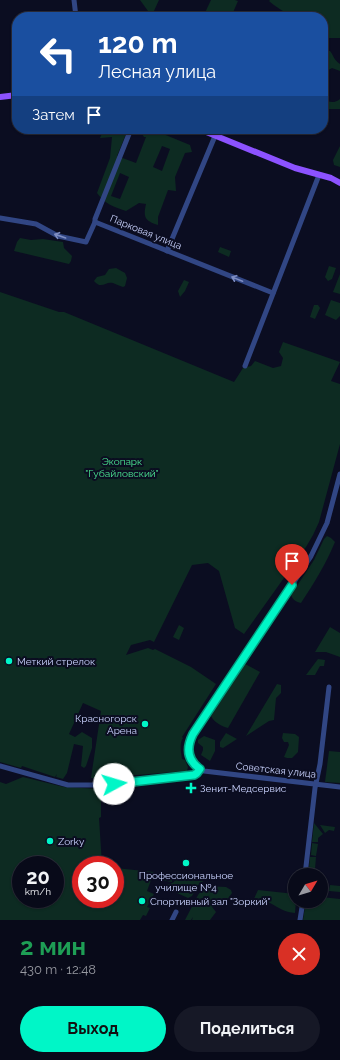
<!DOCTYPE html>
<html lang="ru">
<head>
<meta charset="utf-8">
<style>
  body { margin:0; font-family:Raleway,sans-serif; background:#161826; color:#f1f3f6; height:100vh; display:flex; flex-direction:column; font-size:15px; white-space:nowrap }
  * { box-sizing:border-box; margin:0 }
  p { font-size:13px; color:#989aa2 }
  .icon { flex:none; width:22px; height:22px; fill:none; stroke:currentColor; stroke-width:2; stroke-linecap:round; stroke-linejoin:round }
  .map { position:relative; height:920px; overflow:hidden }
  .panel { display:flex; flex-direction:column; background:#080a19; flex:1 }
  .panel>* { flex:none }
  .top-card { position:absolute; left:12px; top:12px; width:316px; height:122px; border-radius:16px; box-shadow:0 1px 3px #0004,0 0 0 1px #292b38; background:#1a4fa0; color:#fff; overflow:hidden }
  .needle { width:26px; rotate:52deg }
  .fabs { position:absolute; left:288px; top:868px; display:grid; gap:8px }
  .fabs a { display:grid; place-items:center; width:40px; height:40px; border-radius:50%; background:#080a19; box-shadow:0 1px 3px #0004,0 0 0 1px #292b38; font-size:20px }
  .speed { position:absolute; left:12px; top:856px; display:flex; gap:8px; font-size:20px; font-weight:700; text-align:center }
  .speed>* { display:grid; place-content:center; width:52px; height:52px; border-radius:50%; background:#080a19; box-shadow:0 1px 3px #0004,0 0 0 1px #292b38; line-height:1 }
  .speed small { font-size:10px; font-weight:400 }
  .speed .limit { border:6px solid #d22; background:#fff; color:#111 }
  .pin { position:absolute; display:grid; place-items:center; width:34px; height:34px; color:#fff; margin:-41px -17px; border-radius:50% 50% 50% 0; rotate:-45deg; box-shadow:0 0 4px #0007 }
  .pin .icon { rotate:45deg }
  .me { position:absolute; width:44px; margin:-22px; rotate:84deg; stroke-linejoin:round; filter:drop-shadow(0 0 3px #0008) }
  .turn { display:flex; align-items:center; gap:14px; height:84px; padding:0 20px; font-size:18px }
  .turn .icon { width:52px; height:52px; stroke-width:2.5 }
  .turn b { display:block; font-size:28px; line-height:34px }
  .then { display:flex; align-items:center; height:38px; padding:0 20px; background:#0003; gap:8px; font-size:15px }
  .round { display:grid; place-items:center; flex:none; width:42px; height:42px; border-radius:21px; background:#161826 }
  .summary { display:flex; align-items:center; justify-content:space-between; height:68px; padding:0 20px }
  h1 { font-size:24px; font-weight:700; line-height:30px; color:#1e9e55 }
  .button { display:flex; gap:8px; margin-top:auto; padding:8px 20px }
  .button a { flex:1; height:46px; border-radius:24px; background:#00f6c7; color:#111; font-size:16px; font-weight:700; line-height:46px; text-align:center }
  .button a+a { background:#161826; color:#f1f3f6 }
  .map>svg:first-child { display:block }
  .green { fill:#0d2b22; fill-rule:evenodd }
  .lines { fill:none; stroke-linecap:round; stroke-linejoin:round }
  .minor { stroke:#314684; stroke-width:5 }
  .major { stroke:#8c52ff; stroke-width:6 }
  .oneway { stroke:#7e8dc2 }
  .route-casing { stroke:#00a081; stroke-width:10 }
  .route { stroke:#00f6c7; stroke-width:7 }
  .poi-dot { fill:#00f6c7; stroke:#0b0d21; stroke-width:1.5 }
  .labels { text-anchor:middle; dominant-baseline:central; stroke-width:4; stroke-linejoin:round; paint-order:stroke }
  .street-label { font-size:10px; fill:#cbd4ff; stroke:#0b0d21 }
  .park-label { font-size:10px; fill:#4cea94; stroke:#0b0d21 }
  .poi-label { font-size:10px; fill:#cbd4ff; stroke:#0b0d21; text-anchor:start }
</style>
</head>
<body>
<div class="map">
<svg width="340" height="920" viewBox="0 0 340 920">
  <rect width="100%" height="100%" fill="#0b0d21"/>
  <g class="green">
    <polygon points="140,0 159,0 153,13 148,11"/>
    <polygon points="211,0 235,0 238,1 231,17 203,17"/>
    <path d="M270 0H340V38H323V17C299 17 289 18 269 1Z"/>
    <polygon points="83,13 131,17 84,17"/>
    <path d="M325 51H330C334 56 333 59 340 64V71L332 68 325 72 323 77V54Z"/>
    <path d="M323 99C329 102 334 104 340 99V109H326L323 106Z"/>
    <path d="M104 129H128L117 156 136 163 146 137H144L139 129H151L190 145 192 152 185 153 175 177 176 191 168 190 158 217V225C145 221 143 217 146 204L139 203 126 211C114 207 105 204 97 193L110 158 112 137 100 138ZM162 146 170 149 162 171 153 167ZM120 173 129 177 120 199 111 196Z"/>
    <polygon points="340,146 340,167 334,165 333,160"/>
    <polygon points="20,238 31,240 43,239 63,242 64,248 72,256 71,261 69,264 14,251 17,242"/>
    <polygon points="220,247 231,251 229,257 218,252"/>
    <polygon points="329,266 336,268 332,279 328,281 325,277"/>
    <path d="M116 268 125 273 127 278 125 286 123 287C119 286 116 284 113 283 105 281 102 290 94 281L97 277 105 275 109 269Z"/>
    <polygon points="340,274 340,294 333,292"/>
    <polygon points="184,280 189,282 185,291 180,297 178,291"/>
    <path d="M0 292 59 312H64L234 382 243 368 251 366 255 361 273 368 281 366 283 358 279 352 283 342 340 362 331 381 340 384V444L319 522 313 535 306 547 244 634 235 628 219 571 208 563 192 565 154 642 150 640 131 645 126 655 148 648 153 650 155 649 191 667 216 684 182 737 183 738C179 744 181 752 182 759L185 760 188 767 187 771 99 778H91L101 711 83 703 69 734 75 737 82 732 92 738V748L86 766 84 768 81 766 83 746 74 744 67 773 63 779 56 777 57 774 55 777 22 766 21 768 0 762Z"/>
    <polygon points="331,300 340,303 340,316 336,320 325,315"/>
    <polygon points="314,305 318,305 320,308 315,319 310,317"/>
    <path d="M327 536 331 538 335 542C326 564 314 583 301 603 296 602 293 600 291 595L314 560 324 539Z"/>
    <polygon points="179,625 184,628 179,640 173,637"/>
    <polygon points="330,627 340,633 340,657 326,652 315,652"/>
    <polygon points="318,659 325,660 324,666 320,666 315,675 306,675"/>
    <path d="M245 664 260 672 228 728C221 726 214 722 211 716Z"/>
    <polygon points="277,684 281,685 281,693 276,698 274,720 269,721 246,736"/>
    <polygon points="226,733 237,739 223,748 220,747 220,742"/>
    <polygon points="283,733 295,734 299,737 298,752 292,758 287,758 284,757 289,745 288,742 284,742 282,738"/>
    <polygon points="204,736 215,740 215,751 210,761 201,755 203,750 203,747 198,743 198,740"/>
    <polygon points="329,751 340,752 340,783 325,782"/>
    <path d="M23 777 64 787 101 789V817L99 818 102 865H81V899H115V868L154 872 147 891 154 894 147 907 150 908 146 916 143 915 140 920H0V782L6 784ZM21 865H55V899H21Z"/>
    <polygon points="314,823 323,834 318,838 318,842 312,842"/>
    <polygon points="320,825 335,827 334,831 329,830 325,833"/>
    <polygon points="312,843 318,844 316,856 311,855"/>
    <polygon points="310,857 316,857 315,869 309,868"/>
    <polygon points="160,874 172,876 172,882 160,880"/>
    <polygon points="181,874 192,877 199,875 209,877 198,885 192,896 188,898 166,888 166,884 170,884 174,882 175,878"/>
    <polygon points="330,885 340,886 340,892 329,891"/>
    <polygon points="205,886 226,887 231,890 232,893 224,904 212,907 216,912 210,920 192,920 193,917 191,920 185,920 198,895"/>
    <path d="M258 890 295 894V901H296L295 913C284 912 279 908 270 903 266 900 258 901 253 901Z"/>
    <polygon points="321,897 340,899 340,920 303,920 306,901 321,901"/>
  </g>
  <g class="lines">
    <g class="minor">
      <polyline points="74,0 76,17"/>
      <polyline points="0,218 36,224 58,236 86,242 95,222 273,293"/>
      <polyline points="95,222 95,219 131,129"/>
      <polyline points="167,251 215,136"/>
      <polyline points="245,366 319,175"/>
      <path d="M340 474 327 523 311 556 193 735C186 750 188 763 204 771L340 787"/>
      <polyline points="0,766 68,785 101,785 193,775 197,773 200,769"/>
      <polyline points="305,875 315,788 320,764 329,687"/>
      <polyline points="172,920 176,912"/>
      <polyline points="300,920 303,901"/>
    </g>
    <g class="major">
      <polyline points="0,97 17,95"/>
      <polyline points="199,129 295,168 331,178 340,183"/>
    </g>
  </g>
  <defs><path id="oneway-shaft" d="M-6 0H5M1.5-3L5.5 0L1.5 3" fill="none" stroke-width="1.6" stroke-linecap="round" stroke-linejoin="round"/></defs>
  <g class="oneway">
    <use href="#oneway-shaft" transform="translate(60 236) rotate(-161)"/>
    <use href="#oneway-shaft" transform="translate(237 279) rotate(-158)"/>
  </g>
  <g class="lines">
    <g class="route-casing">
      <path id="route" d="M114 784 194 775 197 773 200 769C187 760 186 748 193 734L292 585"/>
    </g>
    <use href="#route" class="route"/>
  </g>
  <g class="poi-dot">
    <circle cx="9" cy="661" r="4"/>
    <circle cx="145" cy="724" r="4"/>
    <path d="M189 782h4v4h4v4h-4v4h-4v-4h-4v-4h4z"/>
    <circle cx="50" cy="841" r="4"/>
    <circle cx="186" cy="863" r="4"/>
    <circle cx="142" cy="901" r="4"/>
  </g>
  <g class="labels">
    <g class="street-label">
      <text transform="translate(146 232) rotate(22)">Парковая улица</text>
      <text transform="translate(276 770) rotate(6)">Советская улица</text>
    </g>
    <g class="park-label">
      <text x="122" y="461">Экопарк<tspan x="122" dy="12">"Губайловский"</tspan></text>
    </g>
    <g class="poi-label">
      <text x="17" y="661">Меткий стрелок</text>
      <text x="137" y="718" text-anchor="end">Красногорск<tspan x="137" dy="12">Арена</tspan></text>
      <text x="200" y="788">Зенит-Медсервис</text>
      <text x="58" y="841">Zorky</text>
      <text x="186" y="875" text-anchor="middle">Профессиональное<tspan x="186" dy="12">училище №4</tspan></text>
      <text x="150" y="901">Спортивный зал "Зоркий"</text>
    </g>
  </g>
</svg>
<div class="fabs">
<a><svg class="needle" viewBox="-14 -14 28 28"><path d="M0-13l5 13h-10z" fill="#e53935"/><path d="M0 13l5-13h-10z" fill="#989aa2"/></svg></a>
</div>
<div class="speed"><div>20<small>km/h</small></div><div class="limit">30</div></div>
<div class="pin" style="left:292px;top:585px;background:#d93025"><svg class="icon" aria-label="arrive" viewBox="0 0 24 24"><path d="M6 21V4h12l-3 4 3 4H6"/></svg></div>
<svg class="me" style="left:114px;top:784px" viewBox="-20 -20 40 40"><circle r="19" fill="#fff"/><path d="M0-13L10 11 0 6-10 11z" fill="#00f6c7"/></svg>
<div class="top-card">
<div class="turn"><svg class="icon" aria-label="left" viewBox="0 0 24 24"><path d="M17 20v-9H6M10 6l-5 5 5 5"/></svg><div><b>120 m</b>Лесная улица</div></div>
<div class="then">Затем<svg class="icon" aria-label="arrive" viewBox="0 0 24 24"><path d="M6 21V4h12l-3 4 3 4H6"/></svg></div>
</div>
</div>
<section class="panel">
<div class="summary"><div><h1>2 мин</h1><p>430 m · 12:48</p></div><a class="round" style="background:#d93025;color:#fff"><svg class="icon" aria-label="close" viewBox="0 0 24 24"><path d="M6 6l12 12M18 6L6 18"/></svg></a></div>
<div class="button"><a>Выход</a><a>Поделиться</a></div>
</section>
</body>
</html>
